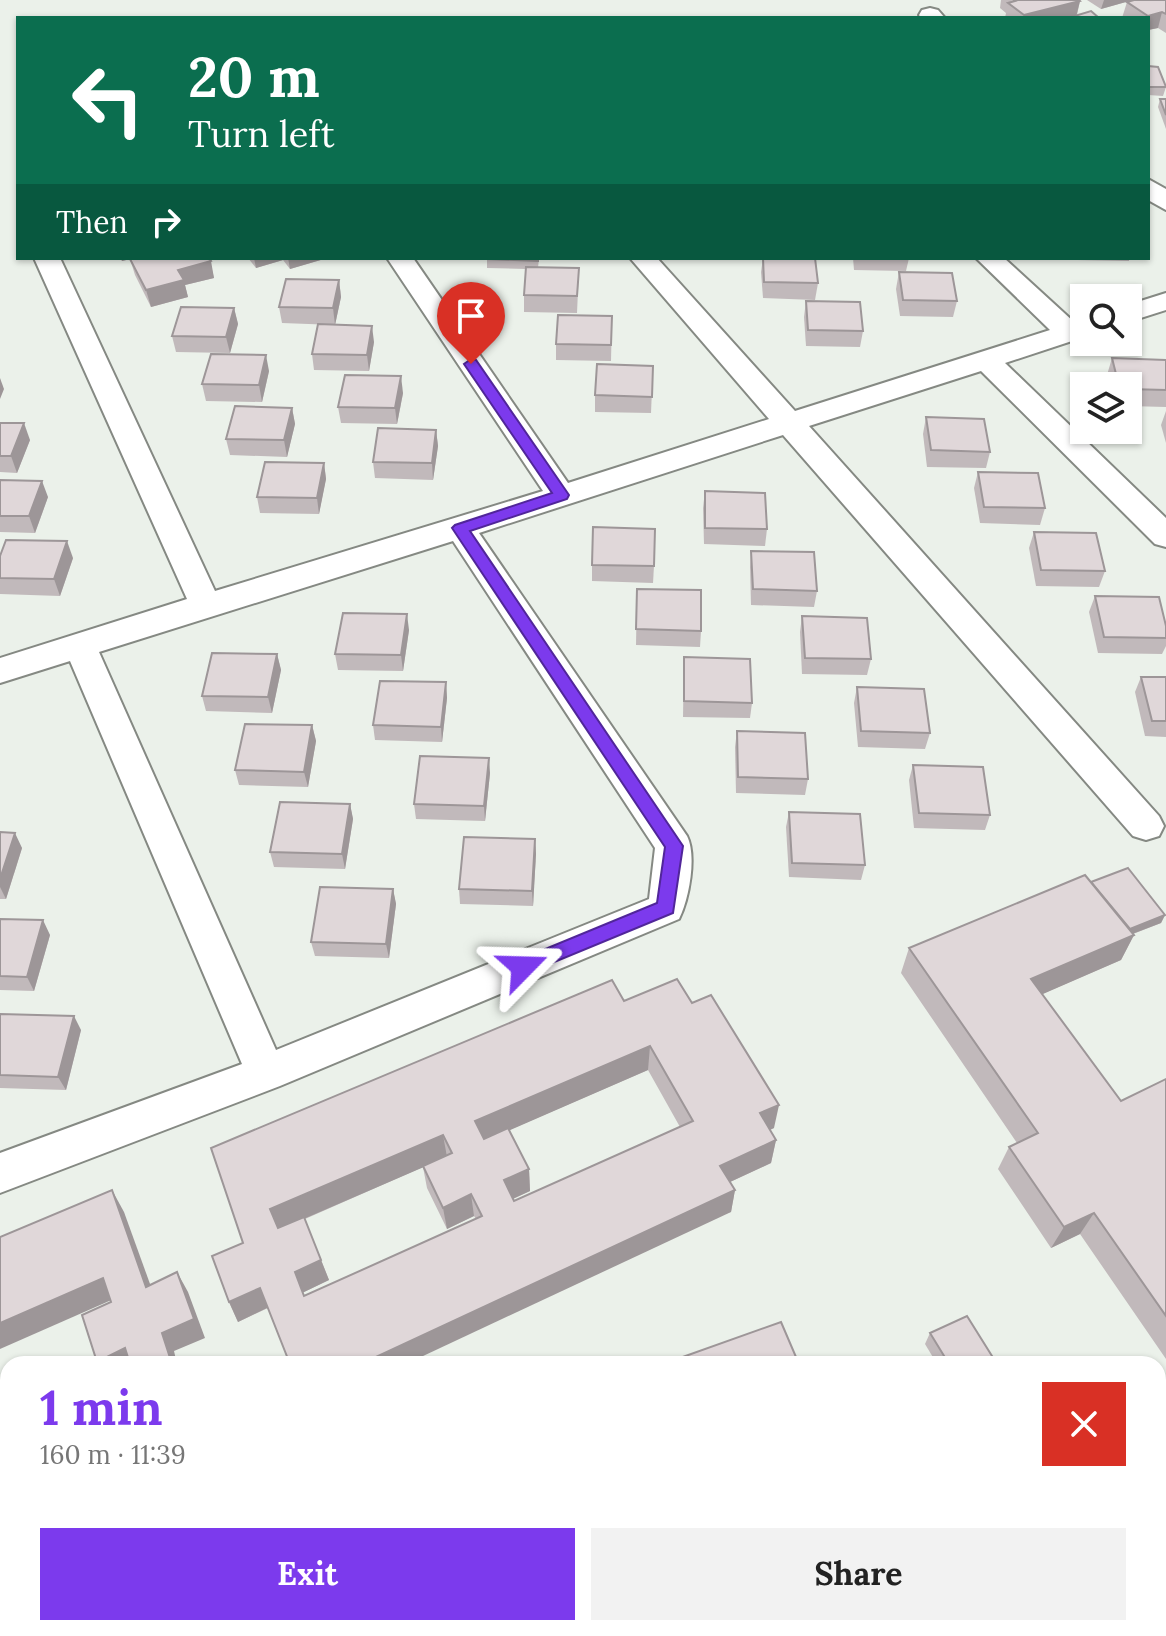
<!DOCTYPE html>
<html lang="en">
<head>
<meta charset="utf-8">
<style>
  body { margin:0; font-family:Lora,serif; background:#f2f2f2; color:#222; height:100vh; display:flex; flex-direction:column; font-size:30px; white-space:nowrap }
  * { box-sizing:border-box; margin:0 }
  p { font-size:26px; color:#767676 }
  .icon { flex:none; width:44px; height:44px; fill:none; stroke:currentColor; stroke-width:2; stroke-linecap:round; stroke-linejoin:round }
  .map { position:relative; flex:1; overflow:hidden }
  .details { position:absolute; left:0px; top:1356px; width:1166px; height:280px; display:flex; flex-direction:column; background:#fff; border-radius:24px 24px 0 0; box-shadow:0 2px 6px #0004 }
  .details>* { flex:none }
  .banner { position:absolute; left:16px; top:16px; width:1134px; height:244px; border-radius:0px; box-shadow:0 2px 6px #0004; background:#0b6e4f; color:#fff; overflow:hidden }
  .controls { position:absolute; left:1070px; top:284px; display:grid; gap:16px }
  .controls a { display:grid; place-items:center; width:72px; height:72px; border-radius:0px; background:#fff; box-shadow:0 2px 6px #0004; font-size:40px }
  .pin { position:absolute; display:grid; place-items:center; width:68px; height:68px; color:#fff; margin:-82px -34px; border-radius:50% 50% 50% 0; rotate:-45deg; box-shadow:0 0 8px #0007 }
  .pin .icon { rotate:45deg }
  .me { position:absolute; width:88px; margin:-44px; rotate:68deg; stroke-linejoin:round; filter:drop-shadow(0 0 6px #0008) }
  .turn { display:flex; align-items:center; gap:28px; height:168px; padding:0 40px; font-size:36px }
  .turn .icon { width:104px; height:104px; stroke-width:2.5 }
  .turn b { display:block; font-size:56px; line-height:68px }
  .then { display:flex; align-items:center; height:76px; padding:0 40px; background:#0003; gap:16px; font-size:30px }
  .round { display:grid; place-items:center; flex:none; width:84px; height:84px; border-radius:0px; background:#f2f2f2 }
  .summary { display:flex; align-items:center; justify-content:space-between; height:136px; padding:0 40px }
  h1 { font-size:48px; font-weight:800; line-height:60px; color:#7c3aed }
  .primary-button { display:flex; gap:16px; margin-top:auto; padding:16px 40px }
  .primary-button a { flex:1; height:92px; border-radius:0px; background:#7c3aed; color:#fff; font-size:32px; font-weight:800; line-height:92px; text-align:center }
  .primary-button a+a { background:#f2f2f2; color:#222 }
  .map>svg:first-child { display:block }
  .lines { fill:none; stroke-linecap:round; stroke-linejoin:round }
  .street-casing { stroke:#858983; stroke-width:4 }
  .street { fill:#fff; fill-rule:evenodd }
  .wall { fill:#c1b9bb; fill-rule:evenodd }
  .shaded-wall { fill:#9d9698 }
  .building { fill:#e0d7d9; stroke:#9d9698; stroke-width:2; fill-rule:evenodd }
  .route { fill:#7c3aed; stroke:#51269a; stroke-width:2 }
</style>
</head>
<body>
<div class="map">
<svg width="1166" height="1636" viewBox="0 0 1166 1636">
  <rect width="100%" height="100%" fill="#ebf1ea"/>
  <g class="lines">
    <g class="street-casing">
      <g id="street">
        <polygon points="930,8 938,10 945,18 921,18 919,15 922,10"/>
        <polygon points="1148,179 1166,189 1166,210 1148,200"/>
        <path d="M34 258H60L215 591 543 491 387 258H413L568 483 769 419 630 258H657L795 411 1050 330 976 258H1004L1074 322 1084 320V337L1005 363 1166 518V547L1155 544 981 371 809 426 1159 816 1164 826 1159 836 1146 840 1133 836 783 435 479 533 687 836C697 856 689 899 679 919L280 1086 0 1193V1153L242 1064 70 661 0 683V658L187 599ZM453 541 655 848 649 899 276 1050 99 652Z"/>
        <polygon points="1166,293 1166,310 1128,322 1128,305"/>
      </g>
    </g>
    <use href="#street" class="street"/>
  </g>
  <g class="wall">
    <polygon points="1001,0 1079,0 1080,1 1077,15 1099,18 1005,18 1006,13 1000,8"/>
    <polygon points="1087,0 1133,0 1101,9"/>
    <polygon points="1166,0 1166,33 1158,28 1148,30 1148,18 1122,18 1127,2"/>
    <polygon points="1148,66 1166,87 1163,96 1148,95"/>
    <polygon points="1160,99 1166,99 1166,129 1158,107"/>
    <polygon points="120,258 209,258 214,278 185,285 188,297 151,307 135,275 130,259 122,261"/>
    <polygon points="248,258 323,258 324,259 290,269 283,260 256,268"/>
    <polygon points="487,258 539,258 538,268 579,268 577,313 524,312 524,295 526,269 487,268"/>
    <polygon points="763,258 818,283 815,300 763,298 761,272"/>
    <polygon points="853,258 909,258 906,271 854,270"/>
    <polygon points="1077,258 1129,258 1129,261 1077,260"/>
    <polygon points="899,272 957,301 953,317 900,316 896,289"/>
    <polygon points="339,280 341,297 335,325 282,323 279,307"/>
    <polygon points="806,301 863,331 860,347 806,346 804,317"/>
    <polygon points="234,308 238,324 230,353 176,352 172,336"/>
    <polygon points="612,316 611,361 556,360 556,344"/>
    <polygon points="374,342 369,371 314,370 312,354"/>
    <polygon points="1112,358 1166,360 1166,407 1128,406 1128,386 1110,386 1107,375"/>
    <polygon points="653,366 651,413 595,412 595,395"/>
    <polygon points="269,371 262,402 206,401 202,384"/>
    <polygon points="403,393 397,424 341,423 338,407"/>
    <polygon points="292,408 295,424 287,457 230,455 226,439"/>
    <polygon points="1166,411 1166,443 1161,425"/>
    <polygon points="926,417 990,452 986,468 927,467 923,434"/>
    <polygon points="0,423 30,440 17,473 0,472"/>
    <polygon points="436,430 438,446 433,480 375,478 373,462"/>
    <polygon points="324,463 326,479 319,514 260,513 257,497"/>
    <polygon points="978,472 1045,508 1040,525 980,523 974,488"/>
    <polygon points="0,480 48,497 35,533 0,532"/>
    <polygon points="705,491 767,529 765,546 704,544 703,508"/>
    <polygon points="1034,532 1105,571 1099,587 1036,586 1029,548"/>
    <polygon points="751,551 817,591 814,607 751,605 750,567"/>
    <polygon points="0,556 73,558 60,596 0,594"/>
    <polygon points="592,565 654,566 653,583 592,581"/>
    <polygon points="637,589 701,631 700,647 636,645"/>
    <polygon points="1095,596 1166,626 1166,646 1162,654 1098,653 1089,612"/>
    <polygon points="802,616 871,659 867,675 802,674 800,632"/>
    <polygon points="409,630 403,671 338,670 335,654"/>
    <polygon points="277,654 281,670 272,713 206,711 202,696"/>
    <polygon points="684,657 752,703 750,718 683,717"/>
    <polygon points="1141,677 1166,677 1166,737 1145,736 1135,692"/>
    <polygon points="446,682 447,698 442,742 375,740 373,725"/>
    <polygon points="857,687 930,733 925,749 858,747 854,703"/>
    <polygon points="312,725 316,741 308,787 239,785 235,770"/>
    <polygon points="737,731 808,779 805,795 736,793 735,747"/>
    <polygon points="913,765 990,815 985,830 914,828 909,780"/>
    <polygon points="490,773 485,821 416,819 414,804"/>
    <polygon points="350,804 353,819 345,869 274,867 270,852"/>
    <polygon points="789,812 865,865 861,880 789,877 786,827"/>
    <polygon points="0,832 22,848 6,899 0,899"/>
    <polygon points="535,839 536,854 533,906 460,904 459,889"/>
    <polygon points="1091,882 1165,915 1161,923 1133,934 1134,935 1121,960 1042,994 1121,1101 1166,1079 1166,1359 1080,1234 1051,1248 998,1169 1009,1147 1017,1143 901,973 909,948"/>
    <polygon points="393,889 396,904 389,958 315,956 311,942"/>
    <polygon points="0,919 50,935 34,991 0,990"/>
    <path d="M624 1001 692 1003 774 1128 770 1130 776 1140 771 1163 730 1182 735 1190 731 1212 268 1308 238 1322 229 1302 243 1243ZM648 1070 680 1127 514 1201 513 1199 530 1191 529 1169 509 1130ZM423 1167 427 1188 447 1229 474 1216 476 1219 304 1296 302 1293 329 1280 305 1219Z"/>
    <polygon points="0,1014 81,1030 66,1090 0,1088"/>
    <polygon points="930,1333 997,1364 937,1364 925,1344"/>
    <polygon points="1009,1628 1049,1628 1035,1636 1013,1636"/>
  </g>
  <g class="shaded-wall">
    <polygon points="1104,0 1133,0 1101,9"/>
    <polygon points="1080,1 1076,17 1072,18 1023,18 1024,15"/>
    <polygon points="1162,12 1158,28 1148,30 1148,16"/>
    <polygon points="121,258 135,258 122,261"/>
    <polygon points="254,258 283,258 283,260 256,268"/>
    <polygon points="288,258 323,258 324,259 290,269"/>
    <polygon points="211,261 214,278 185,285 188,297 151,307 146,290 178,270"/>
    <polygon points="339,280 341,297 335,325 333,308"/>
    <polygon points="234,308 238,324 230,353 226,337"/>
    <polygon points="372,326 374,342 369,371 367,355"/>
    <polygon points="266,355 269,371 262,402 259,385"/>
    <polygon points="401,376 403,393 397,424 395,408"/>
    <polygon points="0,378 4,389 0,399"/>
    <polygon points="292,408 295,424 287,457 284,440"/>
    <polygon points="24,423 30,440 17,473 11,456"/>
    <polygon points="436,430 438,446 433,480 432,463"/>
    <polygon points="324,463 326,479 319,514 317,498"/>
    <polygon points="42,481 48,497 35,533 29,516"/>
    <polygon points="67,541 73,558 60,596 54,579"/>
    <polygon points="407,614 409,630 403,671 401,655"/>
    <polygon points="277,654 281,670 272,713 268,697"/>
    <polygon points="446,682 447,698 442,742 441,727"/>
    <polygon points="312,725 316,741 308,787 304,772"/>
    <polygon points="489,758 490,773 485,821 484,806"/>
    <polygon points="350,804 353,819 345,869 342,854"/>
    <polygon points="15,833 22,848 6,899 0,887 0,879"/>
    <polygon points="535,839 536,854 533,906 532,891"/>
    <polygon points="393,889 396,904 389,958 386,944"/>
    <polygon points="1165,915 1161,923 1119,939 1123,932"/>
    <polygon points="43,920 50,935 34,991 27,977"/>
    <polygon points="1134,935 1121,960 1020,1004 1031,979"/>
    <polygon points="74,1016 81,1030 66,1090 58,1077"/>
    <polygon points="650,1046 648,1070 478,1144 475,1121"/>
    <polygon points="779,1105 774,1128 755,1136 760,1113"/>
    <polygon points="443,1135 447,1157 278,1230 270,1209"/>
    <polygon points="776,1140 771,1163 717,1188 720,1166"/>
    <polygon points="529,1169 530,1191 506,1202 504,1180"/>
    <polygon points="112,1190 124,1212 158,1306 146,1287"/>
    <polygon points="735,1190 731,1212 406,1364 361,1364"/>
    <polygon points="471,1194 474,1216 447,1229 443,1208"/>
    <polygon points="1094,1213 1080,1234 1051,1248 1064,1227"/>
    <polygon points="321,1260 329,1280 302,1293 295,1272"/>
    <polygon points="177,1272 188,1292 205,1338 174,1351 177,1364 172,1364 162,1333"/>
    <polygon points="103,1278 116,1298 0,1349 0,1323"/>
    <polygon points="260,1288 269,1307 238,1322 229,1302"/>
    <polygon points="125,1348 136,1364 98,1364 97,1362"/>
    <polygon points="8,1531 8,1553 0,1557 0,1534"/>
    <polygon points="289,1628 294,1628 297,1636 292,1636"/>
  </g>
  <g class="building">
    <polygon points="1013,0 1079,0 1080,1 1024,15 1008,3 1015,1"/>
    <polygon points="1134,0 1166,0 1166,14 1162,12 1148,16 1127,2"/>
    <polygon points="1091,11 1099,18 1068,18"/>
    <polygon points="1148,66 1158,67 1166,87 1148,87"/>
    <polygon points="1160,99 1166,99 1166,115"/>
    <polygon points="134,258 209,258 211,261 178,270 184,280 146,290 130,259"/>
    <polygon points="487,258 538,258 538,261 487,259"/>
    <polygon points="763,258 815,258 818,283 764,282"/>
    <polygon points="526,267 579,268 577,296 524,295"/>
    <polygon points="899,272 952,273 957,301 903,300"/>
    <polygon points="286,279 339,280 333,308 279,307"/>
    <polygon points="806,301 860,302 863,331 808,330"/>
    <polygon points="181,307 234,308 226,337 172,336"/>
    <polygon points="558,315 612,316 611,345 556,344"/>
    <polygon points="318,324 372,326 367,355 312,354"/>
    <polygon points="211,354 266,355 259,385 202,384"/>
    <polygon points="1112,358 1166,360 1166,390 1128,389 1128,386 1119,386"/>
    <polygon points="597,364 653,366 652,397 595,395"/>
    <polygon points="345,375 401,376 395,408 338,407"/>
    <polygon points="235,406 292,408 284,440 226,439"/>
    <polygon points="926,417 984,419 990,452 931,450"/>
    <polygon points="0,423 24,423 11,456 0,456"/>
    <polygon points="378,428 436,430 432,463 373,462"/>
    <polygon points="265,462 324,463 317,498 257,497"/>
    <polygon points="978,472 1038,473 1045,508 984,507"/>
    <polygon points="0,480 42,481 29,516 0,516"/>
    <polygon points="705,491 765,493 767,529 705,528"/>
    <polygon points="593,527 655,529 654,566 592,565"/>
    <polygon points="1034,532 1096,533 1105,571 1041,570"/>
    <polygon points="6,540 67,541 54,579 0,578 0,556"/>
    <polygon points="751,551 814,552 817,591 753,589"/>
    <polygon points="637,589 701,590 701,631 636,629"/>
    <polygon points="1095,596 1159,597 1166,626 1166,638 1104,637"/>
    <polygon points="343,613 407,614 401,655 335,654"/>
    <polygon points="802,616 867,618 871,659 805,658"/>
    <polygon points="212,653 277,654 268,697 202,696"/>
    <polygon points="684,657 750,659 752,703 684,701"/>
    <polygon points="1141,677 1166,677 1166,721 1152,721"/>
    <polygon points="380,681 446,682 441,727 373,725"/>
    <polygon points="857,687 924,689 930,733 861,731"/>
    <polygon points="245,724 312,725 304,772 235,770"/>
    <polygon points="737,731 805,733 808,779 738,777"/>
    <polygon points="420,756 489,758 484,806 414,804"/>
    <polygon points="913,765 983,767 990,815 919,813"/>
    <polygon points="280,802 350,804 342,854 270,852"/>
    <polygon points="789,812 860,814 865,865 792,863"/>
    <polygon points="0,832 15,833 0,879"/>
    <polygon points="464,837 535,839 532,891 459,889"/>
    <polygon points="1128,868 1165,915 1130,929 1091,882"/>
    <polygon points="1085,875 1134,935 1031,979 1121,1101 1166,1079 1166,1316 1094,1213 1064,1227 1009,1147 1038,1133 909,948"/>
    <polygon points="320,887 393,889 386,944 311,942"/>
    <polygon points="0,919 43,920 27,977 0,976"/>
    <path d="M677 979 692 1003 711 995 779 1105 760 1113 776 1140 720 1166 735 1190 361 1364H290L260 1288 229 1302 212 1256 243 1243 211 1148 612 980 624 1001ZM650 1046 693 1121 514 1201 504 1180 529 1169 508 1128 484 1139 475 1121ZM443 1135 452 1153 423 1166 443 1208 471 1194 482 1216 304 1296 295 1272 321 1260 304 1217 278 1228 270 1209Z"/>
    <polygon points="0,1014 74,1016 58,1077 0,1075"/>
    <polygon points="112,1190 146,1287 177,1272 194,1319 162,1333 172,1364 130,1364 125,1348 97,1362 82,1315 111,1302 103,1278 0,1323 0,1237"/>
    <polygon points="967,1316 997,1364 949,1364 930,1333"/>
    <polygon points="781,1322 799,1364 663,1364"/>
    <polygon points="8,1426 8,1531 0,1534 0,1429"/>
    <polygon points="160,1628 289,1628 292,1636 144,1636"/>
    <polygon points="875,1628 909,1628 913,1636 856,1636"/>
    <polygon points="1015,1628 1047,1628 1034,1636 1020,1636"/>
  </g>
  <polygon class="route" points="471,359 476,360 569,495 567,499 470,531 683,846 673,913 523,975 516,973 513,967 516,961 657,903 665,847 452,528 455,525 552,493 464,364"/>
</svg>
<div class="controls">
<a><svg class="icon" aria-label="search" viewBox="0 0 24 24"><circle cx="10" cy="10" r="6"/><path d="M15 15l6 6"/></svg></a>
<a><svg class="icon" aria-label="layers" viewBox="0 0 24 24"><path d="M12 4l9 5-9 5-9-5zM3 14l9 5 9-5"/></svg></a>
</div>
<div class="pin" style="left:471px;top:364px;background:#d93025"><svg class="icon" aria-label="arrive" viewBox="0 0 24 24"><path d="M6 21V4h12l-3 4 3 4H6"/></svg></div>
<svg class="me" style="left:523px;top:967px" viewBox="-20 -20 40 40"><path d="M0-17L14 15 0 8-14 15z" fill="#7c3aed" stroke="#fff" stroke-width="4"/></svg>
<div class="banner">
<div class="turn"><svg class="icon" aria-label="left" viewBox="0 0 24 24"><path d="M17 20v-9H6M10 6l-5 5 5 5"/></svg><div><b>20 m</b>Turn left</div></div>
<div class="then">Then<svg class="icon" aria-label="right" viewBox="0 0 24 24"><path d="M7 20v-9h11M14 6l5 5-5 5"/></svg></div>
</div>
<section class="details">
<div class="summary"><div><h1>1 min</h1><p>160 m · 11:39</p></div><a class="round" style="background:#d93025;color:#fff"><svg class="icon" aria-label="close" viewBox="0 0 24 24"><path d="M6 6l12 12M18 6L6 18"/></svg></a></div>
<div class="primary-button"><a>Exit</a><a>Share</a></div>
</section>
</div>
</body>
</html>
